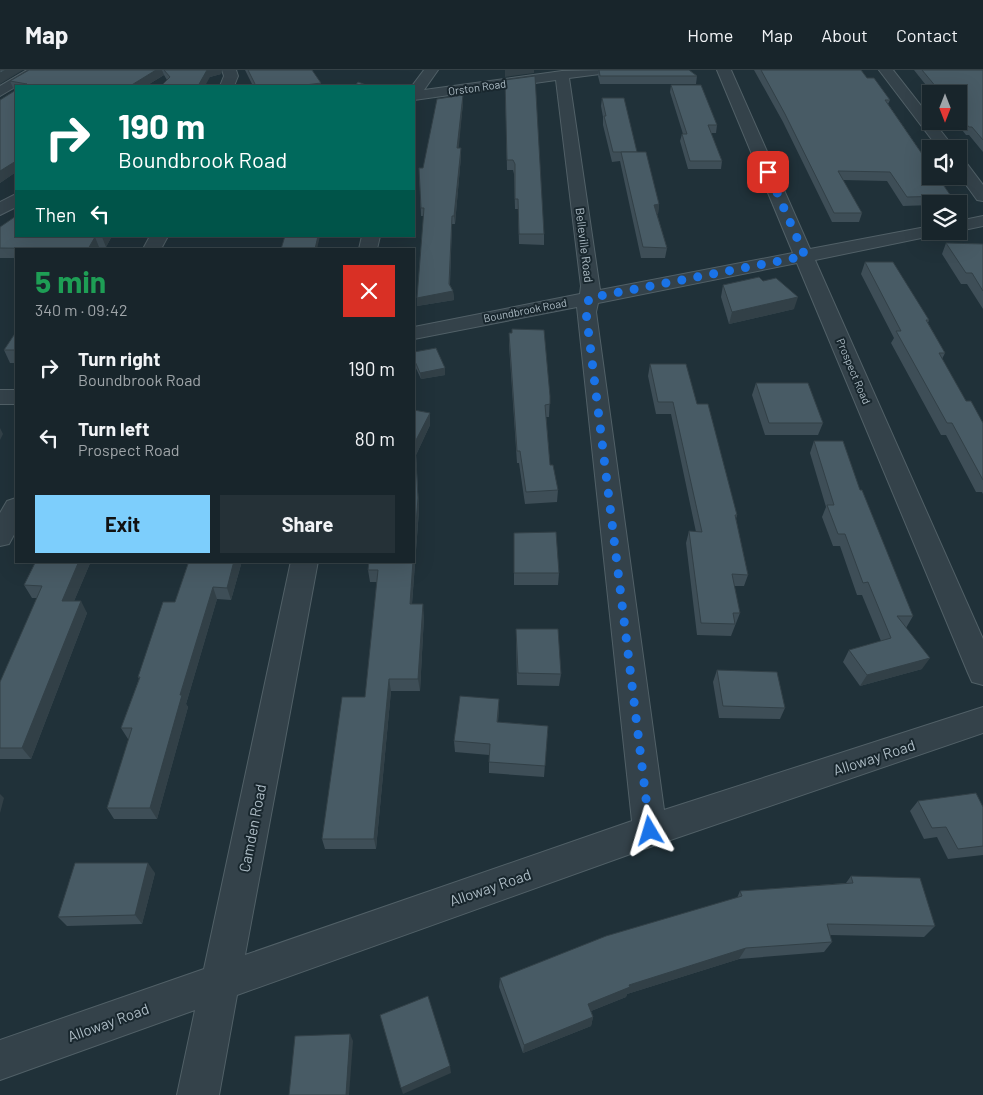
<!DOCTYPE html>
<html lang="en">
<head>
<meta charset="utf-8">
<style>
  body { margin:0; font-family:Barlow,sans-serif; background:#253137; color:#f1f3f6; height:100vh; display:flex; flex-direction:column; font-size:19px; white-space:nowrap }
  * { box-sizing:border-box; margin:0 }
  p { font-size:16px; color:#9fa5a9 }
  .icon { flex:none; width:28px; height:28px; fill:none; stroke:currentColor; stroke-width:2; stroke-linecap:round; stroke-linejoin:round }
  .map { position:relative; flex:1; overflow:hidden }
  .drawer { position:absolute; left:15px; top:178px; width:400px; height:315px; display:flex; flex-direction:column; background:#18252b; border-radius:0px; box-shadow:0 5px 20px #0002,0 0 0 1px #364247 }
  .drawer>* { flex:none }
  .banner { position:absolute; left:15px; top:15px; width:400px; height:152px; border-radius:0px; box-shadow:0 5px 20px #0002,0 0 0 1px #364247; background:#00695c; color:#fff; overflow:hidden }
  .needle { width:32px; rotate:180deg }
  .controls { position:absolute; left:922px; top:15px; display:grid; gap:10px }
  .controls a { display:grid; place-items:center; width:45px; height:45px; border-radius:0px; background:#18252b; box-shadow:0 5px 20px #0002,0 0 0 1px #364247; font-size:25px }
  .pin { position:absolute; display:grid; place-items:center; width:42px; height:42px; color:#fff; margin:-21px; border-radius:10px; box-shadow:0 2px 8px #0006 }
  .me { position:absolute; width:55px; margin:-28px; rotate:353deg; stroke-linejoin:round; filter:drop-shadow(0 0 4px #0008) }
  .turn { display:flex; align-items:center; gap:18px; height:105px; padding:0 20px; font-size:22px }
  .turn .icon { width:65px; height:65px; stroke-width:2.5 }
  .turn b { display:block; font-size:35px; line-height:42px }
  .then { display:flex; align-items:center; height:48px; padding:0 20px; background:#0003; gap:10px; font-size:19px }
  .round { display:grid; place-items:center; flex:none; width:52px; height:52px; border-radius:0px; background:#253137 }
  .summary { display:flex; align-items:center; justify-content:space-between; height:85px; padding:0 20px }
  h1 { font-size:30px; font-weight:700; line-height:38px; color:#1e9e55 }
  .primary-button { display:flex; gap:10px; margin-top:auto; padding:10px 20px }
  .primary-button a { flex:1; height:58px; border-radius:0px; background:#7dcefc; color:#111; font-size:20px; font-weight:700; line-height:58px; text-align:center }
  .primary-button a+a { background:#253137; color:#f1f3f6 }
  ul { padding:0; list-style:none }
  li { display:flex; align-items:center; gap:15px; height:70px; padding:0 20px }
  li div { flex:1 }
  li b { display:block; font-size:19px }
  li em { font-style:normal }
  header { display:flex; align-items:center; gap:30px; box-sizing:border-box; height:70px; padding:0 25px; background:#18252b; border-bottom:1px solid #364247 }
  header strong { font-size:24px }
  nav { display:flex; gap:28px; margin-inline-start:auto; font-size:18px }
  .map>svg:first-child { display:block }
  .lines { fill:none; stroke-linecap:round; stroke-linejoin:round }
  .minor-casing { stroke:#516067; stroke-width:2 }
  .minor { fill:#34424a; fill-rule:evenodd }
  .wall { fill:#3e4e57 }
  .shaded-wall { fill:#324047 }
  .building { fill:#485b65; stroke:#324047 }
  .route { stroke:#1a73e8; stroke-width:9; stroke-dasharray:0 16.2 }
  .labels { text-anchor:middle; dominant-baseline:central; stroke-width:4; stroke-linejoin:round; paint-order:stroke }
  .far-street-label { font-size:11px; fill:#aebdc6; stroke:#19272e }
  .street-label { font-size:12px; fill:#aebdc6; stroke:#19272e }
  .near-street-label { font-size:15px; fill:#aebdc6; stroke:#19272e }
</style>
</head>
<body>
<header>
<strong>Map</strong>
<nav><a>Home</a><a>Map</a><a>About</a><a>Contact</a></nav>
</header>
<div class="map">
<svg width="983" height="1025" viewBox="0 0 983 1025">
  <rect width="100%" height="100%" fill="#203139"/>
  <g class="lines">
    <g class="minor-casing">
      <g id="minor">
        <polygon points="27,0 44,0 0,26 0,16"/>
        <polygon points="222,0 236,0 238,6 234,16 220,16 224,6"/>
        <polygon points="424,0 438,0 424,20 562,1 607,0 600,4 569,8 600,220 793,183 717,0 731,0 810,179 931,156 931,161 940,161 937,165 931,166 815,190 983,569 983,615 972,612 968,603 797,193 598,233 596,242 664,740 983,637 983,663 650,777 237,925 219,1025 177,1025 195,940 0,1010 0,970 204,899 291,491 318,491 245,885 632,751 577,237 414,269 414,257 580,224 581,216 556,10 414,30 412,16"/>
        <polygon points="879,0 893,0 955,79 939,79"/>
        <polygon points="959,89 965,91 983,115 983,131 977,130 959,105"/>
        <polygon points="16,124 16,137 0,145 0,132"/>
        <polygon points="983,146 983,156 959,161 959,151"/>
        <polygon points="150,166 168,166 161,179 143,179"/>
        <polygon points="362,166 380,166 377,179 359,179"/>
        <rect x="0" y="320" width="16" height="14"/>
        <polygon points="16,428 16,461 9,474 0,476 0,443 7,431"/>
      </g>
    </g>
    <use href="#minor" class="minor"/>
  </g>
  <g class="wall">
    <polygon points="29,0 222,0 221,4 210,7 167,10 164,5 146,16 16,16 16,102 0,113 0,30 16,20 14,20 10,11"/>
    <polygon points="245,0 312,0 321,16 253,16"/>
    <polygon points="599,0 689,0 697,6 696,14 600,14 598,6"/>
    <polygon points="754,0 861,0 867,8 890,30 888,34 951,126 948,134 931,134 931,135 903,136 887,111 843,110 862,143 859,152 832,152 783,52"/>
    <polygon points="914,0 983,0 983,82 969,65 966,65 955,51 959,51 959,24 933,24"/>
    <polygon points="505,10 544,164 544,175 519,174 518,139 515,139 514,104 513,100 507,100"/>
    <polygon points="671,15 717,55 716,63 711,63 722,91 721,99 688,99 680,71 682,64 683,64 670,22"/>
    <polygon points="602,28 637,82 659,134 658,144 657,144 667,178 665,188 641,188 620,91 612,92 603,55 603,47 601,36"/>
    <polygon points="463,33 458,78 461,86 455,154 452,154 450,215 453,221 454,230 417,236 424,146 421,146 419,98 423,98"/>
    <polygon points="0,157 112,166 106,177 99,177 97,179 16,179 16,188 0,188"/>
    <polygon points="946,173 983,174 983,239 967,214 961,214 942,184"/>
    <polygon points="865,192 929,250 928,253 945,283 942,289 966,331 983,353 983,424 982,422 976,422 946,365 941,365 891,273 894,268 861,204"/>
    <polygon points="723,215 794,239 729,254 721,227"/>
    <polygon points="16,262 16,293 10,293 4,280"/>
    <polygon points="509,263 550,326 549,347 546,347 550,395 558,420 557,432 525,434 519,393 517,393 509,275"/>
    <polygon points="414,282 445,298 445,305 421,309 414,294"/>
    <polygon points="650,294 697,334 737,445 736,449 748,505 744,516 734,516 740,543 731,566 697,565 686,473 689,461 696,462 671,344 656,344 648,306"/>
    <polygon points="756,313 823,353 818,365 765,365 752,325"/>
    <polygon points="414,340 430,343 430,355 416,385 419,440 412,534 424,546 420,621 391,621 376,779 325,779 322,769 365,627 377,512 370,512 368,500"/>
    <polygon points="814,371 860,420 913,546 906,558 922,599 860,616 843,592 849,580 881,571 862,525 857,525 840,476 833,476 822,447 826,437 810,383"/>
    <polygon points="514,463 559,503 558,515 514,515"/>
    <polygon points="91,491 74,531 87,543 31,689 0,689 0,612 37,528 32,528 24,515"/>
    <polygon points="189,491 242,491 231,530 217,529 186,634 188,637 157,749 114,749 107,738 129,669 128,669 121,658 139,609 138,607 175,532"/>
    <polygon points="516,559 561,604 559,616 517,615 516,571"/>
    <polygon points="717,600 785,638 780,649 719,648 713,612"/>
    <polygon points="499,629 498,652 548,656 544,707 489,703 489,685 455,682 454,671"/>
    <polygon points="918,731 983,737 983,785 948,789 937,767 924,769 910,741"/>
    <polygon points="155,803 142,854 67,856 58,847"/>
    <polygon points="851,806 935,856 924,867 830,865 832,872 824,882 739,889 627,924 626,927 591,941 593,947 591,956 523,983 499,917 500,908 737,828 740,821 846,813"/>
  </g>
  <g class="shaded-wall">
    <polygon points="6,0 23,0 0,14 0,3"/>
    <polygon points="156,0 162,0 164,5 146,16 130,16"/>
    <polygon points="207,0 222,0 221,4 210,7 205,16 198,16"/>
    <polygon points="505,0 534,0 534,3 505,7"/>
    <polygon points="321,13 321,16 297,16"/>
    <polygon points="463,25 463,33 458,86 457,78"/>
    <polygon points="461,78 461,86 455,154 454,146"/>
    <polygon points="16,91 16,102 0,113 0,101"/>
    <polygon points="659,134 658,144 653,146 654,135"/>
    <polygon points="452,146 449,222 453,221 454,230 417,236 417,228 449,214"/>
    <polygon points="103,166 112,166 106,177 102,167"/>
    <polygon points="318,166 320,166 317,179 315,179"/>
    <polygon points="95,167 99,177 97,179 88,179"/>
    <polygon points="798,227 794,239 729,254 732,242"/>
    <polygon points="445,298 445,305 421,309 420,303"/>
    <polygon points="430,343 430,355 416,385 419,440 411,546 410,534 413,491 414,491 415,372"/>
    <polygon points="0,358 3,364 0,370"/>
    <polygon points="79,491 91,491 69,543 62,531"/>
    <polygon points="234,491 242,491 231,530 227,518"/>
    <polygon points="213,517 217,529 186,634 188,637 157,749 150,738 180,625"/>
    <polygon points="81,531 87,543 31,689 22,678"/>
    <polygon points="423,534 424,546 420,621 418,609"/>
    <polygon points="930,588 922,599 860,616 867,605"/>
    <polygon points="389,609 391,621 376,779 374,769"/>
    <polygon points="499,629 499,640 497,664 497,652"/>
    <polygon points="0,724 4,728 0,743"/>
    <polygon points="148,793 155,803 142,854 135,845"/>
    <polygon points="746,878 739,889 627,924 626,927 586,943 588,934 629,915"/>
    <polygon points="593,947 591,956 523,983 524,975"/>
    <polygon points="350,964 353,971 349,1025 346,1025"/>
    <polygon points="450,996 451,1003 403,1024 401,1018"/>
  </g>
  <g class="building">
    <polygon points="0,0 6,0 0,3"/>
    <polygon points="29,0 156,0 130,16 23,16 27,14 10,11"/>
    <polygon points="164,0 207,0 198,16 161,16 170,7"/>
    <polygon points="248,0 312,0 321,13 297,16 256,16"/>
    <polygon points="599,0 689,0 697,6 600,6"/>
    <polygon points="761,0 861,0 867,8 874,8 890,30 885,30 931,97 931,106 937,106 951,126 907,127 890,102 838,101 862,143 834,143 785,44"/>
    <polygon points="922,0 983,0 983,70 972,57 969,57 959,45 959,24 942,24"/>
    <polygon points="535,6 544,164 519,164 518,129 515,129 515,94 513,90 507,90 505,10"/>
    <polygon points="358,12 369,16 355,16"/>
    <polygon points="671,15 701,15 717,55 708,55 722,91 690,91 682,64 687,64"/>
    <polygon points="16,20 16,91 0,101 0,30"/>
    <polygon points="463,25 457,78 461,78 454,146 452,146 449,214 453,221 417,228 424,138 421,138 419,98 423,98 437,29"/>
    <polygon points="602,28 624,28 637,82 613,82 604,46 606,46"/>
    <polygon points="621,82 646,82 659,134 654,135 667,178 643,177"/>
    <polygon points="16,146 16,166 103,166 95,167 88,179 0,178 0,157"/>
    <polygon points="285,166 318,166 315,179 281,179"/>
    <polygon points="946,173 983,174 983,221 972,203 966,203"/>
    <polygon points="865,192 893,192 929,250 926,250 945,283 939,283 966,331 971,331 983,353 983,410 952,353 947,353 896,261 901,261"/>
    <polygon points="759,207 763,211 776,208 798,227 732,242 723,215"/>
    <polygon points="512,259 544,260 550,326 550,334 545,335 550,395 553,395 558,420 526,422 520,381 517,381 509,263 512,263"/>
    <polygon points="16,262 16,280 4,280"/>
    <polygon points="436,278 445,298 420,303 414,289 414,282"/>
    <polygon points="650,294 686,294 697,334 708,334 737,445 735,445 748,505 732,504 740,543 733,543 735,554 701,553 689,461 702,462 673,332 658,332"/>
    <polygon points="756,313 808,313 823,353 769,353"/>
    <polygon points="414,340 430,343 415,372 418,428 414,481"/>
    <polygon points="814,371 843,371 860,420 862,420 913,546 897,546 930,588 867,605 849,580 891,568 868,512 863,513 845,464 838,464 827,435 834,435"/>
    <polygon points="556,462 559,503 514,503 514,463"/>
    <polygon points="36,491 79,491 62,531 81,531 22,678 0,678 0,612 42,516 24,515"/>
    <polygon points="189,491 234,491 227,518 213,517 180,625 182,625 150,738 107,738 132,658 121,658 140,607 138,607 163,532 175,532"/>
    <polygon points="369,491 413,491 410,534 423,534 418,609 389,609 374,769 322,769 342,627 365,627 378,500 368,500"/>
    <polygon points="516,559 558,559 561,604 518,603"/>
    <polygon points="717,600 777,602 785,638 723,636"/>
    <polygon points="460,626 499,629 497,652 548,656 545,696 489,692 490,674 454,671"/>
    <polygon points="976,723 983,737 983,776 958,779 946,757 932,758 918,731"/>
    <polygon points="75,793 148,793 135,845 58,847"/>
    <polygon points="851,806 920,808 935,856 827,854 832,872 746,878 629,915 630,917 588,934 593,947 524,975 500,908 606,866 742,826 740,821 853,813"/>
    <polygon points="428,926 450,996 401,1018 380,945"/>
    <polygon points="350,964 346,1025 289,1025 295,966"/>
  </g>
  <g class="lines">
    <polyline class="route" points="650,761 586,242 589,228 805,186 768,102"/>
  </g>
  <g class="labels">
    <g class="far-street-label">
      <text transform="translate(477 17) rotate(-8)">Orston Road</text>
      <text transform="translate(525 240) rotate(-11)">Boundbrook Road</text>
      <text transform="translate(854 301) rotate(67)">Prospect Road</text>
    </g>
    <g class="street-label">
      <text transform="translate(585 175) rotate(83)">Belleville Road</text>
    </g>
    <g class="near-street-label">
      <text transform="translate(874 687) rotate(-18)">Alloway Road</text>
      <text transform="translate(252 758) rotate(-79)">Camden Road</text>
      <text transform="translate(490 817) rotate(-19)">Alloway Road</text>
      <text transform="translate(108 952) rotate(-20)">Alloway Road</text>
    </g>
  </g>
</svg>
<div class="controls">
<a><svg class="needle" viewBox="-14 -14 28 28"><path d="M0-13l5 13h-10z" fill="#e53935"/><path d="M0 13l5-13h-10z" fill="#9fa5a9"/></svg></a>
<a><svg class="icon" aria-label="sound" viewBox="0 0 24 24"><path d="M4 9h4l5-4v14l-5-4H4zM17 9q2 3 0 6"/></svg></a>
<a><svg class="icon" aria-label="layers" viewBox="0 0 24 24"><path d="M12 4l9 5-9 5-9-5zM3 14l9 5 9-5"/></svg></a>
</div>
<div class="pin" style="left:768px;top:102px;background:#d93025"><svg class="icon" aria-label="arrive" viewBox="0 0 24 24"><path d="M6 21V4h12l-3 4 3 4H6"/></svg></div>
<svg class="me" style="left:650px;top:761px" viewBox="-20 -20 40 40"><path d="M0-17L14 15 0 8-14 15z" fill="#1a73e8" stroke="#fff" stroke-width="4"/></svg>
<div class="banner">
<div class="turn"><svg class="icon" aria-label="right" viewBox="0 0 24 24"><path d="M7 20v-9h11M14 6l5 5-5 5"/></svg><div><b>190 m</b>Boundbrook Road</div></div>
<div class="then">Then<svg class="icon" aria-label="left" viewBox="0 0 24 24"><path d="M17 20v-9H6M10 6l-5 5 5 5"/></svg></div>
</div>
<section class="drawer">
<div class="summary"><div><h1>5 min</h1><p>340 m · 09:42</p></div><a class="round" style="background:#d93025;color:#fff"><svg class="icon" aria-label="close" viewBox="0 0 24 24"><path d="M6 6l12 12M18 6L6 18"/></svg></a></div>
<ul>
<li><svg class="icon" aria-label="right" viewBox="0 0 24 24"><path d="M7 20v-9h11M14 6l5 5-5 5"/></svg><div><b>Turn right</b><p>Boundbrook Road</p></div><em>190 m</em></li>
<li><svg class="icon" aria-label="left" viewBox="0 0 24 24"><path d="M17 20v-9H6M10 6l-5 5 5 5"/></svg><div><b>Turn left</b><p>Prospect Road</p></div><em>80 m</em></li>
</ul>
<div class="primary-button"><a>Exit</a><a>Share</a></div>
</section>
</div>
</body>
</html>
